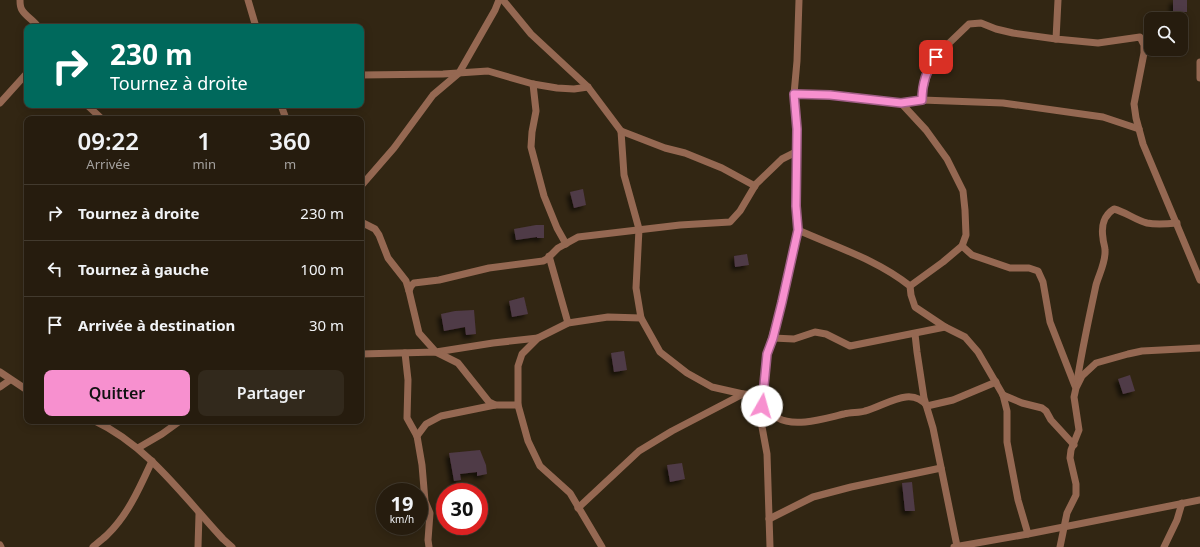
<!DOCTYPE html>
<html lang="fr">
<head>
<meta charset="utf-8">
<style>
  body { margin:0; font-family:"Noto Sans",sans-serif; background:#32291c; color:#f1f3f6; height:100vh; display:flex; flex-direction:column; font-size:15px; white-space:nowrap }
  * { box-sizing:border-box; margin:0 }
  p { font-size:13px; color:#a4a19e }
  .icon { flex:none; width:22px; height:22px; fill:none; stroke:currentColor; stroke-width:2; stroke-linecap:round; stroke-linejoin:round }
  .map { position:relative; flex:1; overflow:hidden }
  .side { position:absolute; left:24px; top:116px; width:340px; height:308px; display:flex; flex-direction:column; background:#261c0e; border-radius:8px; box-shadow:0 2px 10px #0003,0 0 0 1px #423a2e }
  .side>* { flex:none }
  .hud { position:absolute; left:24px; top:24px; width:340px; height:84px; border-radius:8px; box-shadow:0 2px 10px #0003,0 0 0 1px #423a2e; background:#00695c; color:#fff; overflow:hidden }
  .controls { position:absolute; left:1144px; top:12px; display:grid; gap:8px }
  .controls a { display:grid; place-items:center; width:44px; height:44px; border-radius:8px; background:#261c0e; box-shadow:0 2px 10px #0003,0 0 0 1px #423a2e; font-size:20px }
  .speed { position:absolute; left:376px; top:483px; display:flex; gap:8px; font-size:20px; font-weight:700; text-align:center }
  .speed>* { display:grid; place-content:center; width:52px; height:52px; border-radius:50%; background:#261c0e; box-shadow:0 2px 10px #0003,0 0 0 1px #423a2e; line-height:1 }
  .speed small { font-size:10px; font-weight:400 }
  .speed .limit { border:6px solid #d22; background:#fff; color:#111 }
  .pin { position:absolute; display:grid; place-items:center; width:34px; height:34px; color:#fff; margin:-17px; border-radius:8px; box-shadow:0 2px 6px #0006 }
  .me { position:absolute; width:44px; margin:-22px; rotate:7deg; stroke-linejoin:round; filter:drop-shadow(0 0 3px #0008) }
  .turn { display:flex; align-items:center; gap:14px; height:84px; padding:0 20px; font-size:18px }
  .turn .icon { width:52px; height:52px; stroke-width:2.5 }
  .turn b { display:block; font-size:28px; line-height:34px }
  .eta { display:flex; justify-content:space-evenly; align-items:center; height:68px; text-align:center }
  .eta b { font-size:24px; font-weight:600; line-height:28px }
  .action { display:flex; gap:8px; margin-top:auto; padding:8px 20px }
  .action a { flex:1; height:46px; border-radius:8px; background:#f790cf; color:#111; font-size:16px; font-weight:600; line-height:46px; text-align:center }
  .action a+a { background:#32291c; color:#f1f3f6 }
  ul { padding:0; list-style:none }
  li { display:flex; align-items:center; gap:12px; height:56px; padding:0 20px; border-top:1px solid #423a2e }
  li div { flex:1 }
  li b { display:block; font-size:15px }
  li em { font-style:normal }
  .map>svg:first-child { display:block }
  .building { fill:#503a47; filter:url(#shadow) }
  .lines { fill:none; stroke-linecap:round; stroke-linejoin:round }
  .minor { stroke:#956852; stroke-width:7 }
  .route-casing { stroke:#a15e87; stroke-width:10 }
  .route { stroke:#f790cf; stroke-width:7 }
</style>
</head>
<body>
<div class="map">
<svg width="1200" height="547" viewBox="0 0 1200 547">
  <defs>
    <filter id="shadow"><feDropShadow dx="-3.5" dy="3.5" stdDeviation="2" flood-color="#0009"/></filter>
  </defs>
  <rect width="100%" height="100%" fill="#322613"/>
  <g class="building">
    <rect x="1173" y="0" width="14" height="12"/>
    <polygon points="583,189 586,205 574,208 570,192"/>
    <polygon points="536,225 544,225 544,238 537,238 537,237 516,240 514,229"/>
    <polygon points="747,254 749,265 735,267 734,256"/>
    <polygon points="524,297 528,314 512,317 509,301"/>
    <polygon points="474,310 476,334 466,335 465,327 444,331 441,314 455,311"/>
    <polygon points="624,351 627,370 614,372 611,353"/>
    <polygon points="1130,375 1135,391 1123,394 1118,379"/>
    <polygon points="480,450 486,465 487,474 477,476 477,472 460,474 461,480 454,481 449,453"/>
    <polygon points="682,463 685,479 670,482 667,465"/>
    <polygon points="912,482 915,511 905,511 902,483"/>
  </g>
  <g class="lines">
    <g class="minor">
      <path d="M20 0C20 3 20 7 22 10 26 17 34 20 38 27"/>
      <polyline points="248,0 256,27"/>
      <polyline points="503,0 531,34 588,87 621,131 624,175 639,229 636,288 641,318 660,352 687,373 712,387 743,394"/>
      <polyline points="1058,0 1056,39 1098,43 1140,37 1144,45 1144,53 1134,104 1136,118 1143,144 1200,280"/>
      <polyline points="1200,62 1200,78"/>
      <polyline points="361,75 443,74 488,71 533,84 557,88 574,89 588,87"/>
      <polyline points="533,84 536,111 532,132 531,147 544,196 557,228 566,244"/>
      <polyline points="794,94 830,95 901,103 926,130 947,159 963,191 965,210 966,235 962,246 943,262 910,286"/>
      <polyline points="922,100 923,92 930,65 943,49 969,24 981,23 996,29 1013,33 1056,39"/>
      <polyline points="0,103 27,73"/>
      <polyline points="901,103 922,100 1003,103 1103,117 1139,129"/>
      <polyline points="87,105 102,119"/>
      <polyline points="281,105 286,119"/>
      <polyline points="621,131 665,148 685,153 722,168 755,186"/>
      <polyline points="361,186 394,148 433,95 459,73 495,10 499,0"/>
      <polyline points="361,222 375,229 379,235 388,258 406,281 409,291"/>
      <path d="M798 230C836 247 878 260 910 286L911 295 915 307 945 327 965 337 978 352 1003 395 1007 411V442L1018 500 1028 534"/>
      <polyline points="962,246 972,255 1010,268 1029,268 1038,271 1043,282 1050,322 1075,386"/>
      <polyline points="549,256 568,323"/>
      <polyline points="915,334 917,352 924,398 933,428 957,546"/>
      <polyline points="538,338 493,343 436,352 419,333 409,291 411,286 414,283 439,280 489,268 543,261 547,259 558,248 578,237 680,225 730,222 740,211 756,184 782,159 796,152"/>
      <polyline points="773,338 794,339 815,332 826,334 850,346 945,327"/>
      <polyline points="405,353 408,380 407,418 417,436 422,465 425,501 430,513 428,540 429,547"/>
      <polyline points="361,354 436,352 458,363 489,402 495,405 518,405"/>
      <polyline points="0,372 27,390"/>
      <path d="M1077 382C1082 349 1089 318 1096 285 1099 274 1106 262 1105 250 1105 246 1103 242 1103 238 1101 226 1104 215 1114 209 1126 212 1135 220 1147 223 1157 225 1167 224 1177 223"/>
      <polyline points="0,387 10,380"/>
      <polyline points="1003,395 1022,403 1042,408 1046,411 1051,420 1074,445"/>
      <path d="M95 421C148 446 183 496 223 539L232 547"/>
      <polyline points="417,436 426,424 441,416 495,405"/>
      <polyline points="138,448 162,434 180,421"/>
      <path d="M578 508 639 451 672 431 743 394 763 395C767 402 772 414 778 418 795 428 826 418 844 414 851 412 859 413 865 411 885 406 911 385 927 406L953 400 996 382"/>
      <polyline points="769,519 813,497 851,487 941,468"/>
      <polyline points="0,545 1,547"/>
      <path d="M93 547C97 543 103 539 107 535 128 515 140 487 152 461"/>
      <polyline points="198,547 199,514"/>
      <polyline points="602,547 570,493 540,466 528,441 518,405 518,366 522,354 538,338 568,323 608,317 641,318"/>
      <polyline points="770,547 767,454 760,416 767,354 782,302 798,230 796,206 797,129 794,94 797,61 799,0"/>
      <polyline points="954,547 1028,534 1200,500"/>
      <polyline points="1060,547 1067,513 1076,495 1076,484 1070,458 1071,450 1079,430 1074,397 1076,388 1082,376 1096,363 1128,354 1142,351 1200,348"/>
      <polyline points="1164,547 1177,520 1182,503"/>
    </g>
  </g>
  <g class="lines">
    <g class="route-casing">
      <path id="route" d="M762 406 767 354 773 338 782 302 798 230 796 206 797 129 794 94 830 95 901 103 922 100C922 85 927 69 936 57"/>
    </g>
    <use href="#route" class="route"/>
  </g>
</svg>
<div class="controls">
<a><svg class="icon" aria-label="search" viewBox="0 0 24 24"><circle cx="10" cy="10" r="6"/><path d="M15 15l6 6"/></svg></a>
</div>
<div class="speed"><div>19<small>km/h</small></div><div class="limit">30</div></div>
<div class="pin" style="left:936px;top:57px;background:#d93025"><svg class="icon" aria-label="arrive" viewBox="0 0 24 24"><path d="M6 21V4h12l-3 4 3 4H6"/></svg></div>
<svg class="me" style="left:762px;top:406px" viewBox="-20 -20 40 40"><circle r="19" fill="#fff"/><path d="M0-13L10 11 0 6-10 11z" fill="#f790cf"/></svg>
<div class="hud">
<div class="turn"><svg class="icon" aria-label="right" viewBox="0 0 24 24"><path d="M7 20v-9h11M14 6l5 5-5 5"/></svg><div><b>230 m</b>Tournez à droite</div></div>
</div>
<section class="side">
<div class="eta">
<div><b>09:22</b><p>Arrivée</p></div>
<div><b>1</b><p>min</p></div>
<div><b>360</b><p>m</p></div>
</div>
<ul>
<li><svg class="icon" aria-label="right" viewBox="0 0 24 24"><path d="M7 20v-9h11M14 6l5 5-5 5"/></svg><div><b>Tournez à droite</b></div><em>230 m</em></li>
<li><svg class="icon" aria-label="left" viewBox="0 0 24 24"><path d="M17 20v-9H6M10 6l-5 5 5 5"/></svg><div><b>Tournez à gauche</b></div><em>100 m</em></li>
<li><svg class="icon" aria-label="arrive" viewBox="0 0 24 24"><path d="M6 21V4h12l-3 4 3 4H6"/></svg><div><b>Arrivée à destination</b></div><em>30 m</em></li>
</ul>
<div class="action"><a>Quitter</a><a>Partager</a></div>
</section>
</div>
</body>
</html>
